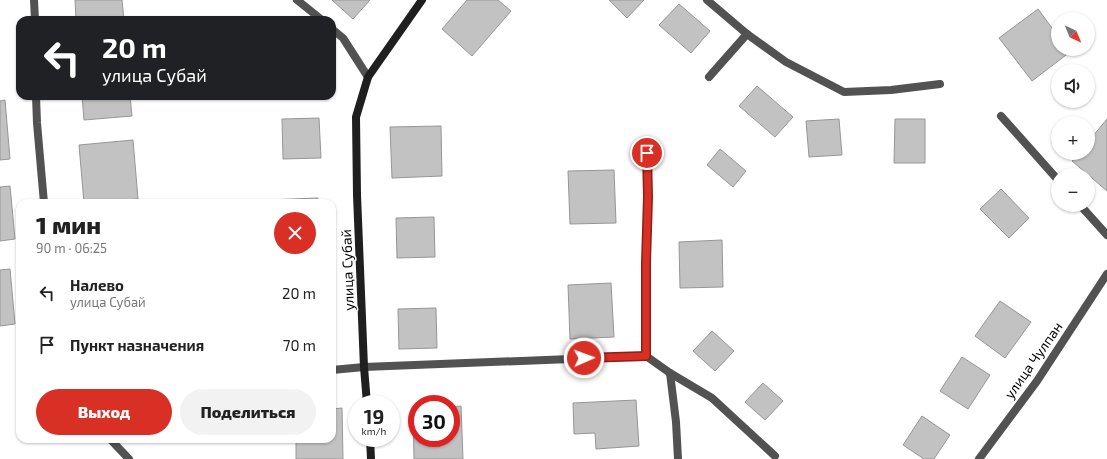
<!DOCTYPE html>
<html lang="ru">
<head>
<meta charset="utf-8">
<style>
  body { margin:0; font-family:"Exo 2",sans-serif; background:#f2f2f2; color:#222; height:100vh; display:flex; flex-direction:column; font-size:15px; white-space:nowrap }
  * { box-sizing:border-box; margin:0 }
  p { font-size:13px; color:#767676 }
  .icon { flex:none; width:22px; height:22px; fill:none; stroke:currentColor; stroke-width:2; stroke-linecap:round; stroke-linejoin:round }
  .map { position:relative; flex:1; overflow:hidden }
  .side { position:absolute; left:16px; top:199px; width:320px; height:244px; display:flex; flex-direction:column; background:#fff; border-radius:12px; box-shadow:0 1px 3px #0004 }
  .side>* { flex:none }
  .top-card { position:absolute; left:16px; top:16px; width:320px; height:84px; border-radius:12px; box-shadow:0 1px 3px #0004; background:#202124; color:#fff; overflow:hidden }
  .needle { width:26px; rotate:136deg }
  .controls { position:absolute; left:1051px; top:12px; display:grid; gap:8px }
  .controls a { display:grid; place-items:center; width:44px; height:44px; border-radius:50%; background:#fff; box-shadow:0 1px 3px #0004; font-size:20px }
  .speed { position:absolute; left:348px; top:395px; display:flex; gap:8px; font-size:20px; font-weight:700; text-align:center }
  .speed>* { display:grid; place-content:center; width:52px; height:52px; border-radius:50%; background:#fff; box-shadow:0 1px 3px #0004; line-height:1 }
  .speed small { font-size:10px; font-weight:400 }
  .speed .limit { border:6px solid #d22; background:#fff; color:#111 }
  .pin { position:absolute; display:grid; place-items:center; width:34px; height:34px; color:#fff; margin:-17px; border:2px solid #fff; border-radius:50%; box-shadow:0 1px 4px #0007 }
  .me { position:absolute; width:44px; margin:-22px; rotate:88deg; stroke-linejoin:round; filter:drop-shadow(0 0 3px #0008) }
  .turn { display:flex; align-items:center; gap:14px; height:84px; padding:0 20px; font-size:18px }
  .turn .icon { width:52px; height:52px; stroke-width:2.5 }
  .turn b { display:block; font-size:28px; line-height:34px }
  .round { display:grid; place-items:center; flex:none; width:42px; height:42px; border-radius:21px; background:#f2f2f2 }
  .headline { display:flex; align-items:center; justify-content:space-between; height:68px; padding:0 20px }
  h1 { font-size:24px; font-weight:800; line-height:30px }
  .primary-button { display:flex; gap:8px; margin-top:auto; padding:8px 20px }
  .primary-button a { flex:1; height:46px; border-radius:24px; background:#d93025; color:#fff; font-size:16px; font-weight:800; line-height:46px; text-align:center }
  .primary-button a+a { background:#f2f2f2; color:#222 }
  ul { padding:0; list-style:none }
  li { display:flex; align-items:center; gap:12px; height:52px; padding:0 20px }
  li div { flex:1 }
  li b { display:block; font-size:15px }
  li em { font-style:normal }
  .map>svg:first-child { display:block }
  .building { fill:#c2c2c2; stroke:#969696 }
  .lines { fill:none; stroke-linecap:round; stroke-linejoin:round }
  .lane { stroke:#525252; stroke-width:8 }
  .street { stroke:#525252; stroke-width:8 }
  .secondary { stroke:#1f1f1f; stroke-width:8 }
  .route-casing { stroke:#8d1f18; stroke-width:10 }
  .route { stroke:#d93025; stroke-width:7 }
  .labels { text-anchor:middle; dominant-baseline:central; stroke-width:3; stroke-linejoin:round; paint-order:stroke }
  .street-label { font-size:14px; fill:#000; stroke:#fff }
</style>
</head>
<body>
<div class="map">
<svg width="1107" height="459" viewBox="0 0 1107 459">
  <rect width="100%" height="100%" fill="#fff"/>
  <g class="building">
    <polygon points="75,0 122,0 124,20 76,20"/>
    <polygon points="332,0 370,0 353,19"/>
    <polygon points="467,0 498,0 511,11 472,56 442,29"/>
    <polygon points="609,0 644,0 627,18"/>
    <polygon points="679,4 710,31 691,53 659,25"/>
    <polygon points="1038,9 1058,36 1058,49 1068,49 1070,52 1032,81 999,38"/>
    <polygon points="757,86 793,117 775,137 739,106"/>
    <polygon points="82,96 130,96 132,116 84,120"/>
    <polygon points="5,100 10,159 0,160 0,101"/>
    <polygon points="319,118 321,158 283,159 282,119"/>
    <polygon points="839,119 842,155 809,157 806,121"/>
    <polygon points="895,119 925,119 925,163 894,163"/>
    <polygon points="1107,119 1107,191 1072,161 1079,153 1088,153 1088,142"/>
    <polygon points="441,126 442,176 392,178 390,127"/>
    <polygon points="133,140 138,199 84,203 79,145"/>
    <polygon points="720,149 746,171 733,187 707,165"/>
    <polygon points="614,170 616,223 570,224 568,171"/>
    <polygon points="10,186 15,239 0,241 0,187"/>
    <polygon points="1001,189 1029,218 1009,238 980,209"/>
    <polygon points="318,198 318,203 267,203 267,200"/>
    <polygon points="434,217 435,257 397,258 396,218"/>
    <polygon points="722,240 723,287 680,288 679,242"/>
    <polygon points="10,269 15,324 0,326 0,270"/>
    <polygon points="611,283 614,337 570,339 568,285"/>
    <polygon points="1000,301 1031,322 1005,358 975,336"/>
    <polygon points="436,308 437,348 399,349 398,309"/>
    <polygon points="712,331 734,351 715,371 693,351"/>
    <polygon points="962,357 990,375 968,409 940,391"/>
    <polygon points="763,383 783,401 765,420 745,402"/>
    <polygon points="636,400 639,446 596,449 595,433 574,434 573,403"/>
    <polygon points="461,406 463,459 414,459 413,408 417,408 417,438 451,438 451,407"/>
    <polygon points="342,408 343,459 296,459 296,439 332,439 332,409"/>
    <polygon points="922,416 950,435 934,459 924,459 903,445"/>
  </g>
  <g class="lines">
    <g class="lane">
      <polyline points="297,0 322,20"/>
      <polyline points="332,29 343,38 368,77"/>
      <polyline points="709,77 747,34"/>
      <polyline points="1001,116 1058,180"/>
      <polyline points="1080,205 1107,235"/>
    </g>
    <g class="street">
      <polyline points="34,0 35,20"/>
      <polyline points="707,0 747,34 786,62 844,92 891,90 940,84"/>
      <polyline points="36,96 37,123 44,203"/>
      <polyline points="646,356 646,263 648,197 647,153"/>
      <polyline points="332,370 364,367 646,356 670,373 712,398 775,456"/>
      <polyline points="670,373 676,422 678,459"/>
      <polyline points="110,439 129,459"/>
      <polyline points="979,459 1037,381 1107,274"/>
    </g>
    <g class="secondary">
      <polyline points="367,404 364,367 357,195 356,117 368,77 422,0"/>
      <polyline points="370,438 371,459"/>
    </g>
  </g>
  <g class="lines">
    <g class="route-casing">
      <polyline id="route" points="584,358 646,356 646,263 648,197 647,153"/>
    </g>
    <use href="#route" class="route"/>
  </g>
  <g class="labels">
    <g class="street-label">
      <text transform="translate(347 270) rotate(-92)">улица Субай</text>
      <text transform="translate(1033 360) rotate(-55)">улица Чулпан</text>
    </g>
  </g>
</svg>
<div class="controls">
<a><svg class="needle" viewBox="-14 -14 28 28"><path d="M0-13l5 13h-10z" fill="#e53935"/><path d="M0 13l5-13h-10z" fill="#767676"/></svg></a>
<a><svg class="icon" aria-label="sound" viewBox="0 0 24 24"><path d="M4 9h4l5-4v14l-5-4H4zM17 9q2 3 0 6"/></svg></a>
<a>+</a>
<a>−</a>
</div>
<div class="speed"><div>19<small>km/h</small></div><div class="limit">30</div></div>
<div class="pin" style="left:647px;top:153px;background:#d93025"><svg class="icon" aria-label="arrive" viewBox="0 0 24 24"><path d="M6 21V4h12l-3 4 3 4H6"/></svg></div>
<svg class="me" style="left:584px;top:358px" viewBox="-20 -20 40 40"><circle r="17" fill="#d93025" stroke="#fff" stroke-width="3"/><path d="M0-11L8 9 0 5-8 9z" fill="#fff"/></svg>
<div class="top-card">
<div class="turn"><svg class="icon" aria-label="left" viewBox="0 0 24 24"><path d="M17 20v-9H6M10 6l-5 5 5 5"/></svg><div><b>20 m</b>улица Субай</div></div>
</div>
<section class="side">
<div class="headline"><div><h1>1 мин</h1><p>90 m · 06:25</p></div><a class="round" style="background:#d93025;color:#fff"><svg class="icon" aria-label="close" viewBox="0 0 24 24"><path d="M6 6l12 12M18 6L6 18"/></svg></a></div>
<ul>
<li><svg class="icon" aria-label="left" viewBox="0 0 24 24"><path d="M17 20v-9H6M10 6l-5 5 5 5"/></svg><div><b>Налево</b><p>улица Субай</p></div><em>20 m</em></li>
<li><svg class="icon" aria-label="arrive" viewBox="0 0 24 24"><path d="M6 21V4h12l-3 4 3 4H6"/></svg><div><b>Пункт назначения</b></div><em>70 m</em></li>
</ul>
<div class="primary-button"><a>Выход</a><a>Поделиться</a></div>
</section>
</div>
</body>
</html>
